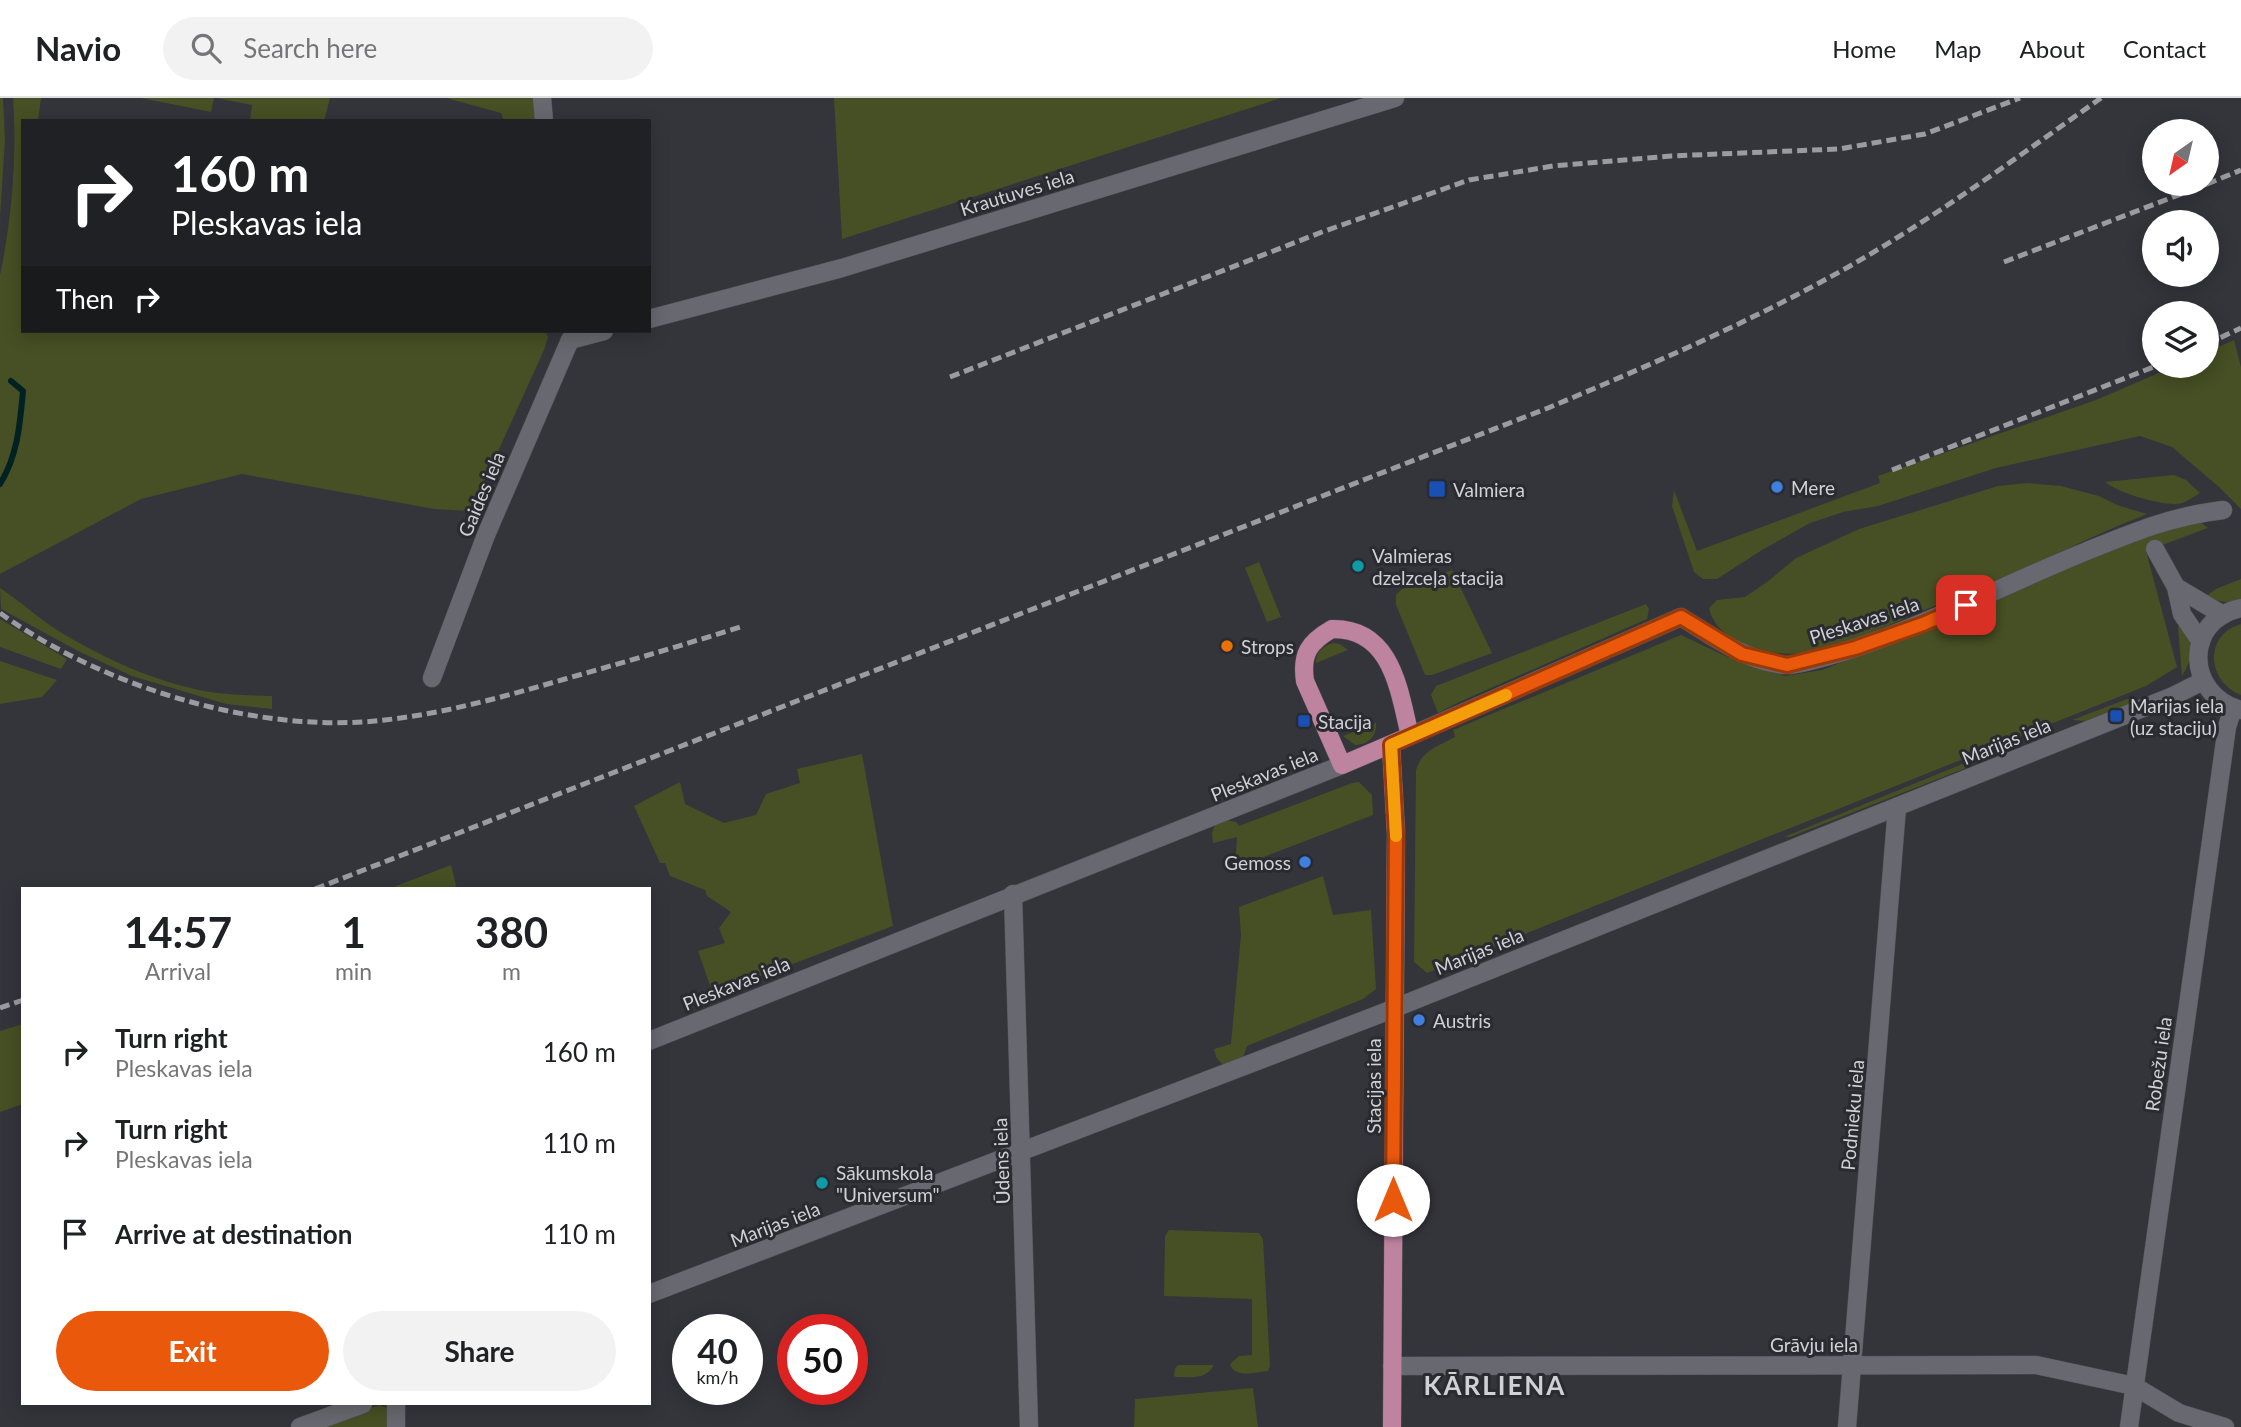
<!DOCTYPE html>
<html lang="en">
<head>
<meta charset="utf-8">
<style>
  body { margin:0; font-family:Lato,sans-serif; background:#f2f2f2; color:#202124; height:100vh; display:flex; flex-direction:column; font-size:26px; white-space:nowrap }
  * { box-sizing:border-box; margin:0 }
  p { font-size:23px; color:#757577 }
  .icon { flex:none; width:38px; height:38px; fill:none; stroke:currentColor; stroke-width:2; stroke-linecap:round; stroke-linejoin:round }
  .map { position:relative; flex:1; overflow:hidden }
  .details { position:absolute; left:21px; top:789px; width:630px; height:518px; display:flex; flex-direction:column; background:#fff; border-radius:0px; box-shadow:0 4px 18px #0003 }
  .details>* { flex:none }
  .top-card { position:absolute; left:21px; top:21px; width:630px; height:214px; border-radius:0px; box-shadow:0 4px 18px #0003; background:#202124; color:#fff; overflow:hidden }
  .needle { width:46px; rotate:214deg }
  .buttons { position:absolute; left:2142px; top:21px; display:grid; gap:14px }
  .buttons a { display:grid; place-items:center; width:77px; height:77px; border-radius:50%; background:#fff; box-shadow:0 4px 18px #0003; font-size:35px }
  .speed { position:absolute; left:672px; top:1216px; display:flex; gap:14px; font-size:35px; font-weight:700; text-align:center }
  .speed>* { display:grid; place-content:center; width:91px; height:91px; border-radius:50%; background:#fff; box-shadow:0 4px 18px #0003; line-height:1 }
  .speed small { font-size:18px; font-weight:400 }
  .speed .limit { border:10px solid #d22; background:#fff; color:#111 }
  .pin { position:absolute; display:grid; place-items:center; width:60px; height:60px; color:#fff; margin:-30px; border-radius:14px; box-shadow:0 4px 10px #0006 }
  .me { position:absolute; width:77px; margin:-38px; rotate:0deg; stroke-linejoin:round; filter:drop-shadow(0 0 5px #0008) }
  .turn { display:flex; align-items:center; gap:24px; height:147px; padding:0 35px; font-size:32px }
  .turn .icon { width:91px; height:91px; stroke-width:2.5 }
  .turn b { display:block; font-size:49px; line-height:60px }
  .then { display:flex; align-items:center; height:66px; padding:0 35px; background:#0003; gap:14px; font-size:26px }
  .eta { display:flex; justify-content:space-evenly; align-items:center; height:119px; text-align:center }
  .eta b { font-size:42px; font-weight:700; line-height:49px }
  .primary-button { display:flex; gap:14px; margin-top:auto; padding:14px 35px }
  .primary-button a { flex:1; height:80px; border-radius:42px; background:#ea580c; color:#fff; font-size:28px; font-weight:700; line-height:80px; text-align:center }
  .primary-button a+a { background:#f2f2f2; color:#202124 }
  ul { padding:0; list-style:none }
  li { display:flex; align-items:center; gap:21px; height:91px; padding:0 35px }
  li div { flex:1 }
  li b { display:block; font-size:26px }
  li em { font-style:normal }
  header { display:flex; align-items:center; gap:42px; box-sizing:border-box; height:98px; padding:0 35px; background:#fff; border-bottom:2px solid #e0e0e0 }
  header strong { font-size:33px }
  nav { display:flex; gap:38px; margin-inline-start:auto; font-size:24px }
  .search { width:490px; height:63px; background:#f2f2f2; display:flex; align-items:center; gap:18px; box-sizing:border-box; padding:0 24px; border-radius:38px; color:#757577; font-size:26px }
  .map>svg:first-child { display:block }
  .green { fill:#474f24 }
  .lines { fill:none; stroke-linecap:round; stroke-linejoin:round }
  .stream { stroke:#022123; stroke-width:6 }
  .minor-casing { stroke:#515258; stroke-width:19 }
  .major-casing { stroke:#515258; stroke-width:19 }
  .minor { stroke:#686970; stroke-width:18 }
  .major { stroke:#be849f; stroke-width:18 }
  .rail { stroke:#9b9ca1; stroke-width:5; stroke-dasharray:10 5; stroke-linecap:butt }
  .route-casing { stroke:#983908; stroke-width:18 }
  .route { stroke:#ea580c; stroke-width:12 }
  .slow { stroke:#f59e0b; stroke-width:12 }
  .shop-dot { fill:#3f7fe0; stroke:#2a2a31; stroke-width:2.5 }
  .transit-dot { fill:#1a4fb4; stroke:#2a2a31; stroke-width:2.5 }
  .culture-dot { fill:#0f9aa8; stroke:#2a2a31; stroke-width:2.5 }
  .food-dot { fill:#e8710a; stroke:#2a2a31; stroke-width:2.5 }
  .labels { text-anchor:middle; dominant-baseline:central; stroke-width:6; stroke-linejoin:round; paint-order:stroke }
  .street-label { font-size:19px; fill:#d0d1d5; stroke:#2a2a31 }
  .poi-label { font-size:19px; fill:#d0d1d5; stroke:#2a2a31; text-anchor:start }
  .district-label { font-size:26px; font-weight:bold; letter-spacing:2px; fill:#d0d1d5; stroke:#2a2a31 }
</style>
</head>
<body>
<header>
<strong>Navio</strong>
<div class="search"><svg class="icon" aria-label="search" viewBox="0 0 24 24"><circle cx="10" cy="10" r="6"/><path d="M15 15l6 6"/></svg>Search here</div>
<nav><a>Home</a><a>Map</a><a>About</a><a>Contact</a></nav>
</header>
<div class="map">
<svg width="2241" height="1329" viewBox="0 0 2241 1329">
  <rect width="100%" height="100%" fill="#34343b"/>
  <g class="green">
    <polygon points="0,0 3,0 5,42 0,119"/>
    <path d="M13 0H41L38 23H23V233H545L548 239 544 252 471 413 434 411 242 376 141 401 0 476V177C12 120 17 58 13 0Z"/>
    <polygon points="141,0 214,0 211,14"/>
    <polygon points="216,0 330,0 324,23 250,23 252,7"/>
    <polygon points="446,0 533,0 536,23 504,23 501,15"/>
    <polygon points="834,0 1281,0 842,141"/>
    <polygon points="2234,242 2241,269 2241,411 2219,389 2172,349 2140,338 1996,370 1878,408 1843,414 1810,425 1762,452 1717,481 1703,481 1694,474 1672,408 1674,392 1697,453 1880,385 1878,378 2096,302 2175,268 2207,268 2207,254"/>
    <path d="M2174 377 2186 382 2200 395C2192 400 2183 407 2174 406 2157 406 2118 395 2105 384Z"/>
    <path d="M2027 385 2061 388 2099 398 2117 407 2147 416C2099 435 2053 458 2006 479 1978 491 1950 502 1922 513 1885 529 1847 546 1807 554 1775 561 1716 546 1709 510L1717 502 1745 499 1767 484 1796 460 1859 431 1998 388Z"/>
    <path d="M2200 424 2208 430 2146 453 2177 569 2146 588 1427 875 1414 864 1416 672C1423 651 1437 649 1455 639L1453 632 1681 537 1723 557 1785 578 1822 572 1915 535 2138 437Z"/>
    <polygon points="1259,464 1281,519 1267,524 1245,470"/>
    <polygon points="1452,472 1492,555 1432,577 1425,577 1396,507 1396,497 1402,491"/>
    <path d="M2241 481V502C2230 507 2217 503 2206 498L2216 491Z"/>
    <path d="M0 490C20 503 37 519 57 532 98 557 144 579 191 590 217 597 245 597 272 598V611L226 606 132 578 78 553 1 511Z"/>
    <polygon points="1646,506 1649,511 1647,521 1457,605 1438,615 1431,597 1436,588"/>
    <polygon points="0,521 67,561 61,571 0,549"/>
    <path d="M2181 526C2193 547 2195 556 2182 578L2178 529Z"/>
    <path d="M2241 526V597C2207 584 2203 537 2241 526Z"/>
    <path d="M1334 545 1340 546 1348 552 1316 565C1315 554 1324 547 1334 545Z"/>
    <polygon points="0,563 57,582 42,599 0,606"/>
    <polygon points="2135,598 2136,602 2133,605 2087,623 2072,622"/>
    <path d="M1376 625C1377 638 1368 647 1355 647L1343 638Z"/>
    <polygon points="862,656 893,828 713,896 698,853 725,845 719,830 731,814 707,798 705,792 670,778 665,765 660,765 634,708 680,684 685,706 724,725 756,717 766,696 800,685 797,671"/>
    <polygon points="1972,662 1970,668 1966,670 1790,739 1784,739"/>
    <polygon points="1359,684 1372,697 1373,717 1235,770 1237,739 1213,745 1212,735 1215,727 1225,722 1236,724 1239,728 1352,685"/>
    <polygon points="451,767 456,787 454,791 388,791"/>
    <polygon points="1323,778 1333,817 1371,812 1376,891 1363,901 1247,948 1242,962 1222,966 1216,959 1214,951 1231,946 1241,837 1239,809"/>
    <polygon points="23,926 23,1006 0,1014 0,933"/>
    <path d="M1169 1132 1259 1135 1263 1141 1270 1268 1268 1273C1255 1274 1235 1281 1230 1266L1239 1258 1252 1257V1201L1164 1198 1165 1138Z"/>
    <path d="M1178 1267H1214C1206 1282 1191 1279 1176 1279L1174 1278 1175 1270Z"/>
    <polygon points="1253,1290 1258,1329 1134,1329 1135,1301"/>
    <polygon points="379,1307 387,1310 388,1329 324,1329"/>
  </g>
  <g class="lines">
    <path class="stream" d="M0 386C18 357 20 325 23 293L11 283"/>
    <g class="minor-casing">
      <g id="minor">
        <polyline points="542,0 544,23"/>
        <polyline points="649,221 842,170 1395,0"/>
        <polyline points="570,242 604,233"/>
        <polyline points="2155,451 2176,489 2182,516 2201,544"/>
        <polyline points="2176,489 2223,517"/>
        <path d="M2241 510C2183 522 2185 597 2241 612"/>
        <polyline points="432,580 486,437 570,242"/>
        <path d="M1410 638 1681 519C1714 539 1745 563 1785 567 1800 568 1856 550 1872 544 1946 518 2015 482 2087 453 2134 434 2172 418 2223 412"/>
        <polyline points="1013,796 1029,1329"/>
        <polyline points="649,943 1342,667"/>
        <polyline points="649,1196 1380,916 2173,598 2203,583"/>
        <polyline points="1392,1268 2036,1267 2134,1288 2179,1315 2225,1329"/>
        <polyline points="300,1329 363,1306"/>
        <polyline points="396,1329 396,1306"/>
        <polyline points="1847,1329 1897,709"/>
        <polyline points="2129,1329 2227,629 2233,610"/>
      </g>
    </g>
    <g class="major-casing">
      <g id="major">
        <path d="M1332 531C1392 530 1399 592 1410 638L1342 667 1305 583C1301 556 1309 544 1332 531Z"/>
        <polyline points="1391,647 1396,735 1392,1329"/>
      </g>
    </g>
    <use href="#minor" class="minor"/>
    <use href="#major" class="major"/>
    <g class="rail">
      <polyline points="2207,86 2241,72"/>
      <polyline points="2004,164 2207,86"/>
      <polyline points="2207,246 2241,230"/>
      <polyline points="950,279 1322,134 1469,82 1553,68 1671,58 1839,51 1925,36 2020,0"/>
      <polyline points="1892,372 2156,268"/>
      <path d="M0 515C103 589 258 637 385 622 447 615 506 598 565 581 625 564 684 547 743 528"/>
      <path d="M315 791 1548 310C1650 267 1753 223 1850 168 1937 118 2019 58 2101 0"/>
      <polyline points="0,910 23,902"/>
    </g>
  </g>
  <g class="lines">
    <g class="route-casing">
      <polyline id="route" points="1393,1102 1396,735 1391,647 1681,519 1742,556 1787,567 1855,550 1923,526 1966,507"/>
    </g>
    <use href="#route" class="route"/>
    <polyline class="slow" points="1396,738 1391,647 1506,597"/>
  </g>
  <g class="shop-dot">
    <circle cx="1777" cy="389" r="7"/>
    <circle cx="1305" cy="764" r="7"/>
    <circle cx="1419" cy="922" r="7"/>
  </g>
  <g class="transit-dot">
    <rect x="1428" y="382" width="18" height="18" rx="3.5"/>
    <rect x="2109" y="611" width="14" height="14" rx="3.5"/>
    <rect x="1297" y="616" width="14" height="14" rx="3.5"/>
  </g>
  <g class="culture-dot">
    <circle cx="1358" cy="468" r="7"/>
    <circle cx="822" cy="1085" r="7"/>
  </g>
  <circle class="food-dot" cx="1227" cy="548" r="7"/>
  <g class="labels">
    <g class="street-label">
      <text transform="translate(1017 94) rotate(-17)">Krautuves iela</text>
      <text transform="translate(481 396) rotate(-67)">Gaides iela</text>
      <text transform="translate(1864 522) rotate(-18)">Pleskavas iela</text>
      <text transform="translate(2006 643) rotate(-22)">Marijas iela</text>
      <text transform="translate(1264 676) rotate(-22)">Pleskavas iela</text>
      <text transform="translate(1479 853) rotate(-22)">Marijas iela</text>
      <text transform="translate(736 885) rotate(-22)">Pleskavas iela</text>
      <text transform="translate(2158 966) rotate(-82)">Robežu iela</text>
      <text transform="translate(1373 988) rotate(-90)">Stacijas iela</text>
      <text transform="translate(1852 1017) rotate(-85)">Podnieku iela</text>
      <text transform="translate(1001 1063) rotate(-92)">Ūdens iela</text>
      <text transform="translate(775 1126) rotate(-21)">Marijas iela</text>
      <text x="1814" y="1246">Grāvju iela</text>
    </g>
    <g class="poi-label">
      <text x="1791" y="389">Mere</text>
      <text x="1453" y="391">Valmiera</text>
      <text x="1372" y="457">Valmieras<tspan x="1372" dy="22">dzelzceļa stacija</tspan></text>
      <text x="1241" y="548">Strops</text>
      <text x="2130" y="607">Marijas iela<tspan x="2130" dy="22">(uz staciju)</tspan></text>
      <text x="1318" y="623">Stacija</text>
      <text x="1291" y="764" text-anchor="end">Gemoss</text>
      <text x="1433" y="922">Austris</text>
      <text x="836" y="1074">Sākumskola<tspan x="836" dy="22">"Universum"</tspan></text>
    </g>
    <g class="district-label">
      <text x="1495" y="1287">KĀRLIENA</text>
    </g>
  </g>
</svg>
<div class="buttons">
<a><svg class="needle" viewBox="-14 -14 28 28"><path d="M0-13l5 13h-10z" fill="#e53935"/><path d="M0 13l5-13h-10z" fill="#757577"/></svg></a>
<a><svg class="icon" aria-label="sound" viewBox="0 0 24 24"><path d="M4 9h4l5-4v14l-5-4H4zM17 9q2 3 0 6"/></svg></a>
<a><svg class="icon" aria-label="layers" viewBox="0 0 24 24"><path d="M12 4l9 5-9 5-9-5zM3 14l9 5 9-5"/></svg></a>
</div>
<div class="speed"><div>40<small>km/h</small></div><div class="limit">50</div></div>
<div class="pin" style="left:1966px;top:507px;background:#d93025"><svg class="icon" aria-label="arrive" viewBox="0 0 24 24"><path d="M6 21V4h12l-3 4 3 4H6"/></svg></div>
<svg class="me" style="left:1393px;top:1102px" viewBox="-20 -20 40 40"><circle r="19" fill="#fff"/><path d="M0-13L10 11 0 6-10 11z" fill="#ea580c"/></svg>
<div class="top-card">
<div class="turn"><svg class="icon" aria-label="right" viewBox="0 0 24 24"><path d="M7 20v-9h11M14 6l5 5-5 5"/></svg><div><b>160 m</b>Pleskavas iela</div></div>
<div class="then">Then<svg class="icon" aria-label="right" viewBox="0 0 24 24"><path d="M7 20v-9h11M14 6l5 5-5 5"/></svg></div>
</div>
<section class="details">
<div class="eta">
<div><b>14:57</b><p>Arrival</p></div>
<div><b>1</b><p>min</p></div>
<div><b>380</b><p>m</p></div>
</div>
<ul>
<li><svg class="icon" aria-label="right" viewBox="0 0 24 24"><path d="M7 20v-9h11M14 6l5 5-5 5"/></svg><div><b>Turn right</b><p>Pleskavas iela</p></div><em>160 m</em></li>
<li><svg class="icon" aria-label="right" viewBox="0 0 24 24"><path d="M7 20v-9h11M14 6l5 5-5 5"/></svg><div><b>Turn right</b><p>Pleskavas iela</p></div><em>110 m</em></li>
<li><svg class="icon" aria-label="arrive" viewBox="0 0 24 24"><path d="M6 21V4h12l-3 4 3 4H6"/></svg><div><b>Arrive at destination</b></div><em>110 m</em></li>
</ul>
<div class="primary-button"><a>Exit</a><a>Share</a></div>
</section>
</div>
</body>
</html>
